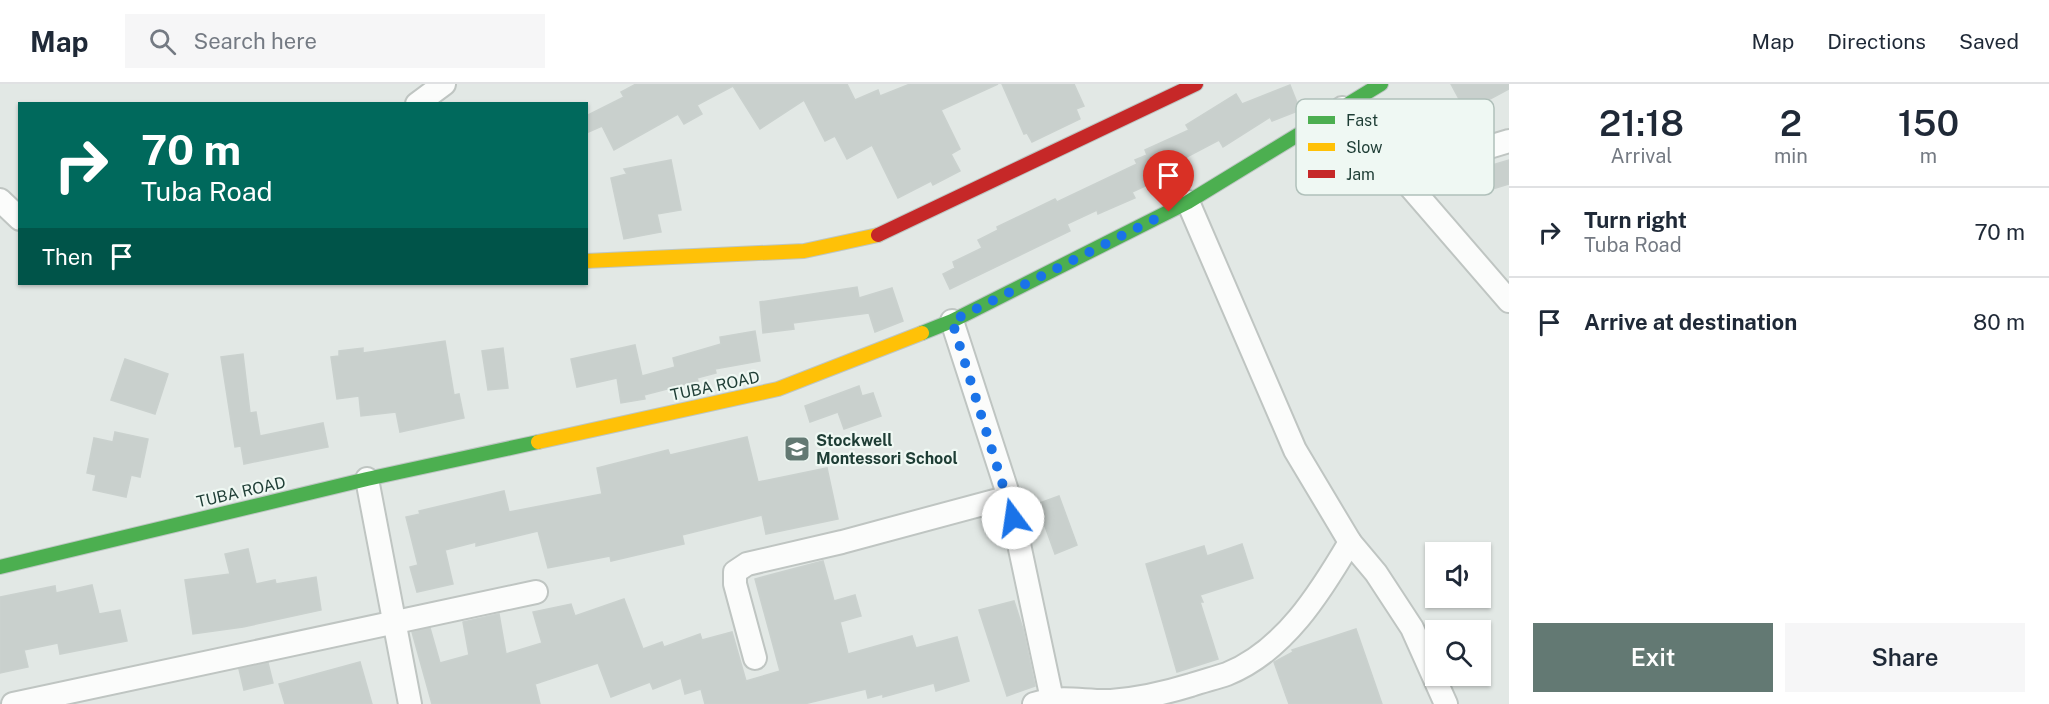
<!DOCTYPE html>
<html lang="en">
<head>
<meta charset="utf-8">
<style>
  body { margin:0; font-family:"Public Sans",sans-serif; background:#f6f6f7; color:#1f2937; height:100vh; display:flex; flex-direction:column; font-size:22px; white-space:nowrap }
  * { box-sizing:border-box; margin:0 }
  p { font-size:20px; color:#747a83 }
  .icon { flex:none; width:33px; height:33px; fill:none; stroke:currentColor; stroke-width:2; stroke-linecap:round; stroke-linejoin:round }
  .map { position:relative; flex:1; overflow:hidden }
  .panel { display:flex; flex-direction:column; background:#fff; width:540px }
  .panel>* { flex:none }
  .banner { position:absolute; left:18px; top:18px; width:570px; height:183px; border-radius:0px; box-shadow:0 2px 4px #0004; background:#00695c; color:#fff; overflow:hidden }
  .buttons { position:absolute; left:1425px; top:458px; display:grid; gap:12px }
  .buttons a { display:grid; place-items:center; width:66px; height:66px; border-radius:0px; background:#fff; box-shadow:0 2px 4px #0004; font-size:30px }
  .pin { position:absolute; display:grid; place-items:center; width:51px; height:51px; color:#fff; margin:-62px -26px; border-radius:50% 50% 50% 0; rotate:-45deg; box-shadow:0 0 6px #0007 }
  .pin .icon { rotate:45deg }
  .me { position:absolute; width:66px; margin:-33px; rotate:346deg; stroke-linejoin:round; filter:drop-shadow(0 0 4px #0008) }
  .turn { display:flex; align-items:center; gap:21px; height:126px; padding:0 24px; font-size:27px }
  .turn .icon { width:78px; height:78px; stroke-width:2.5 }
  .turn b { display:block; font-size:42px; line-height:51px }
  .then { display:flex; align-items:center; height:57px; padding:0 24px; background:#0003; gap:12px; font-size:22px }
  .eta { display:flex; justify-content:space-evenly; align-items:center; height:102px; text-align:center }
  .eta b { font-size:36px; font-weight:600; line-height:42px }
  .primary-button { display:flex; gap:12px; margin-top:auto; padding:12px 24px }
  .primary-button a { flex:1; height:69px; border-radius:0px; background:#637973; color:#fff; font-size:24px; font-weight:600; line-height:69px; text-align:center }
  .primary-button a+a { background:#f6f6f7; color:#1f2937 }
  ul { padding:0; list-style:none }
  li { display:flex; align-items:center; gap:18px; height:90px; padding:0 24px; border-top:2px solid #e0e1e3 }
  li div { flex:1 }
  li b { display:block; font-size:22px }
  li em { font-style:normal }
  header { display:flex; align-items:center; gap:36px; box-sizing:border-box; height:84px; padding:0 30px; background:#fff; border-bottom:2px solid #e0e1e3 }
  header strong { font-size:28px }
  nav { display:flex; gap:33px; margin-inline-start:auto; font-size:21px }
  .search { width:420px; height:54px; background:#f6f6f7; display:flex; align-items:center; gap:15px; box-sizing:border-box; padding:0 21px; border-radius:0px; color:#747a83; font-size:22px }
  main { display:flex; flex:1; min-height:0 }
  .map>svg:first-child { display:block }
  .building { fill:#c9d0cd; stroke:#cad1ce; stroke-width:1.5 }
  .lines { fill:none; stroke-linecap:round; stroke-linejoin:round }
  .street-casing { stroke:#bfc5c2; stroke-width:26 }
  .fast-casing { stroke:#bdc6c3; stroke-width:16 }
  .slow-casing { stroke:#bdc6c3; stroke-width:16 }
  .jam-casing { stroke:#bdc6c3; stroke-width:16 }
  .street { stroke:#fbfcfb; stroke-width:22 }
  .fast { stroke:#4caf50; stroke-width:14 }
  .slow { stroke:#ffc107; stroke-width:14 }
  .jam { stroke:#c62828; stroke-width:14 }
  .route { stroke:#1a73e8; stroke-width:10; stroke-dasharray:0 18 }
  .labels { text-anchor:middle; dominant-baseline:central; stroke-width:4.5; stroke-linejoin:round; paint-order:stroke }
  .street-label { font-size:16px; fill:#1e3d35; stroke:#eff8f3 }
  .poi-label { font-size:16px; font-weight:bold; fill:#1e3d35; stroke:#eff8f3; text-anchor:start }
  .key { fill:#eff8f3; stroke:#b0c0ba; stroke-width:1.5 }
  .key-label { font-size:16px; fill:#1e3d35 }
</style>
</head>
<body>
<header>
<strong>Map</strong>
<div class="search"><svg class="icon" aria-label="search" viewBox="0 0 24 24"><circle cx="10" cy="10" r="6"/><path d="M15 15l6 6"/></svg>Search here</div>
<nav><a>Map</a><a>Directions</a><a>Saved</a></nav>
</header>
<main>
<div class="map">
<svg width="1509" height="620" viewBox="0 0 1509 620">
  <rect width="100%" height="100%" fill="#e2e8e5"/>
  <g class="building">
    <polygon points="636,0 847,0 855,16 878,6 880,12 910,0 998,0 941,26 960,65 951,70 960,87 933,101 931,97 898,114 872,61 847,75 835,52 825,57 804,16 760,45 733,2 697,21 702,30 684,40 678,30 614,66 602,42 586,49 586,32 624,13 621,8"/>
    <polygon points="1002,0 1074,0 1084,22 1076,25 1080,35 1032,58 1027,49 1024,50"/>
    <polygon points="1451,0 1509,0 1509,5 1466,28"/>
    <polygon points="1290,1 1300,26 1272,37 1270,33 1223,63 1219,56 1179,77 1183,85 1132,108 1135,114 1098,130 1097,126 1067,140 1070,147 950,205 943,190 955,184 953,178 982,164 978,156 998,146 997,143 1055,115 1057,118 1137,80 1135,76 1147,71 1145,66 1189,46 1186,41 1236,10 1242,20"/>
    <polygon points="671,76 681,126 657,130 661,148 624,155 611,94 627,90 624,85"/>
    <polygon points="1509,76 1509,100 1489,106 1482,84"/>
    <polygon points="857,203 859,214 892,204 903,237 875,248 869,229 793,239 794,245 763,249 760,218"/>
    <polygon points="755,247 760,277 715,285 716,289 697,294 698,297 644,311 645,315 621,319 617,294 577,303 571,275 635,261 642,292 675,283 673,274 721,260 720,253"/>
    <polygon points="445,257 454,311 459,310 464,334 400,348 396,328 361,332 359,312 337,315 331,273 339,272 339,267 363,264 363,269"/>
    <polygon points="503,264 508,304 488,306 482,267"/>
    <polygon points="243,270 250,329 256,328 260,352 323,339 328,363 244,380 241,362 235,363 221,273"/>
    <polygon points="125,275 168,290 155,330 111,316"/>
    <polygon points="859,302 862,312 873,309 881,332 844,345 838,328 810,338 805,322"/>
    <polygon points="115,348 148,355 140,393 131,391 126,413 93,406 96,391 87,389 94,354 113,358"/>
    <polygon points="747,353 758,398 827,384 838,435 766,450 762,431 682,451 684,460 611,477 610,472 548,484 538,447 476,462 476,458 445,466 453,500 417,508 410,483 418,481 406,433 420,430 419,427 504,407 509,428 602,410 597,384 668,366 670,371"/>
    <polygon points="1059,412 1077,461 1055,470 1037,420"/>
    <polygon points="1242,460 1253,494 1200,511 1203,518 1200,518 1218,575 1177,588 1146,480 1204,462 1207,472"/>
    <polygon points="248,465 256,500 275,496 276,500 316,493 321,526 243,543 193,550 185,496 230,490 225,470"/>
    <polygon points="823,477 834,517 855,511 861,532 840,538 848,570 912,552 916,564 957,553 969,597 936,607 934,599 883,613 883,610 868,614 866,605 804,620 705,620 701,605 685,610 681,594 653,605 650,598 611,613 598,579 535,600 540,620 432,620 412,548 430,544 440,579 469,571 463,538 499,530 506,570 542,559 533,528 571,520 575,532 624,515 643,565 662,558 664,563 700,550 702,556 732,548 746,597 780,587 755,495"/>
    <polygon points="92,501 99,530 120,526 127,557 60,570 58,559 24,566 28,583 0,589 0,513 55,502 56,509"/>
    <polygon points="1014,517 1023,545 1035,602 1007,612 979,526"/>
    <polygon points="1356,545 1382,620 1289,620 1274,578 1293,568 1292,566"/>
    <polygon points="360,578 372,620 285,620 279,600"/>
    <polygon points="268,579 273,599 244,606 239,585"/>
  </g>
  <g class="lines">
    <g class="street-casing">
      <g id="street">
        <polyline points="417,20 444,0"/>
        <polyline points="1342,24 1509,217"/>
        <polyline points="1399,90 1509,57"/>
        <polyline points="0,116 20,135"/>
        <polyline points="1188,118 1295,366 1350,458 1376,489 1412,544 1446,620"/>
        <polyline points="952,237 1009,413 1053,620"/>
        <polyline points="367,395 410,620"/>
        <polyline points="755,574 735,500 735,488 747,480 842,458 1009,413"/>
        <polyline points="13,620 536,508"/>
        <path d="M1034 620C1060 611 1084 618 1111 617 1138 615 1165 609 1191 601 1203 597 1215 594 1227 590 1284 567 1320 509 1350 458"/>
      </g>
    </g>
    <g class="fast-casing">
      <g id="fast">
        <polyline points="922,249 952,237 1188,118 1381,0"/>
        <polyline points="0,483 367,395 538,358"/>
      </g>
    </g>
    <g class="slow-casing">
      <g id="slow">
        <polyline points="586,177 804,167 878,151"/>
        <polyline points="538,358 778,305 922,249"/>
      </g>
    </g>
    <g class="jam-casing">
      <polyline id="jam" points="878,151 1196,0"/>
    </g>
    <use href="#street" class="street"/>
    <use href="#fast" class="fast"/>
    <use href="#slow" class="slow"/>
    <use href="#jam" class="jam"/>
  </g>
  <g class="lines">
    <polyline class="route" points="1013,434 952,237 1169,128"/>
  </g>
  <defs>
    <g id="school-square" transform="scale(1.35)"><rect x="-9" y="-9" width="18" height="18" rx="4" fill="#637973" stroke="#eff8f3"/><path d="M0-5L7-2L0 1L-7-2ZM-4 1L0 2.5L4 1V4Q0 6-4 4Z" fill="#fff"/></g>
  </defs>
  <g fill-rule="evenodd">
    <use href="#school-square" x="797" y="365"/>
  </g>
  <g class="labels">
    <g class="street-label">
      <text transform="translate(715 302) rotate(-12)">TUBA ROAD</text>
      <text transform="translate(241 408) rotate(-13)">TUBA ROAD</text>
    </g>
    <g class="poi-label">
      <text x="816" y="356">Stockwell<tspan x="816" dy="18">Montessori School</tspan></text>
    </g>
  </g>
  <rect x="1296" y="15" width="198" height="96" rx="9" class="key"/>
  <rect x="1308" y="32" width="27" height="8" fill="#4caf50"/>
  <rect x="1308" y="59" width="27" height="8" fill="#ffc107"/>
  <rect x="1308" y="86" width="27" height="8" fill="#c62828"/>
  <g class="key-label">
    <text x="1346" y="42">Fast</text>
    <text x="1346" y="69">Slow</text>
    <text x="1346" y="96">Jam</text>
  </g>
</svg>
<div class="buttons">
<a><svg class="icon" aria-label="sound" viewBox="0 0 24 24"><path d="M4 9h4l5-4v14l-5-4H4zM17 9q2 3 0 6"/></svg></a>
<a><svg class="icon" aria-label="search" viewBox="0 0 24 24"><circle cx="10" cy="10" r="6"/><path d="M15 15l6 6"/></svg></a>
</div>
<div class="pin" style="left:1169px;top:128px;background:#d93025"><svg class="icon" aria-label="arrive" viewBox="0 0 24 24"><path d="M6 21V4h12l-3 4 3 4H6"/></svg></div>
<svg class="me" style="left:1013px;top:434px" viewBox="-20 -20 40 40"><circle r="19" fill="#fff"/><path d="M0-13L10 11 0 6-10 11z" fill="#1a73e8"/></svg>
<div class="banner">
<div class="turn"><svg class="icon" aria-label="right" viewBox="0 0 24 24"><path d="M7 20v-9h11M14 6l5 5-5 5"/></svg><div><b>70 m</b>Tuba Road</div></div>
<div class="then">Then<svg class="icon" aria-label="arrive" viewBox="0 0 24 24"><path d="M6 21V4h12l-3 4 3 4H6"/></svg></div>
</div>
</div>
<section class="panel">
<div class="eta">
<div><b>21:18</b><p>Arrival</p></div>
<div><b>2</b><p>min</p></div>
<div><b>150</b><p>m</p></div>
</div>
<ul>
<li><svg class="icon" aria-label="right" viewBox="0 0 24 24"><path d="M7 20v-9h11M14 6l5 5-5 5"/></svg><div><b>Turn right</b><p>Tuba Road</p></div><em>70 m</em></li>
<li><svg class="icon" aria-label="arrive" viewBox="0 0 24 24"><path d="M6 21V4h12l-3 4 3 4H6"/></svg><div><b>Arrive at destination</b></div><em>80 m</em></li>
</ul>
<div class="primary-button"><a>Exit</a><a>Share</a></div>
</section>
</main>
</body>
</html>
